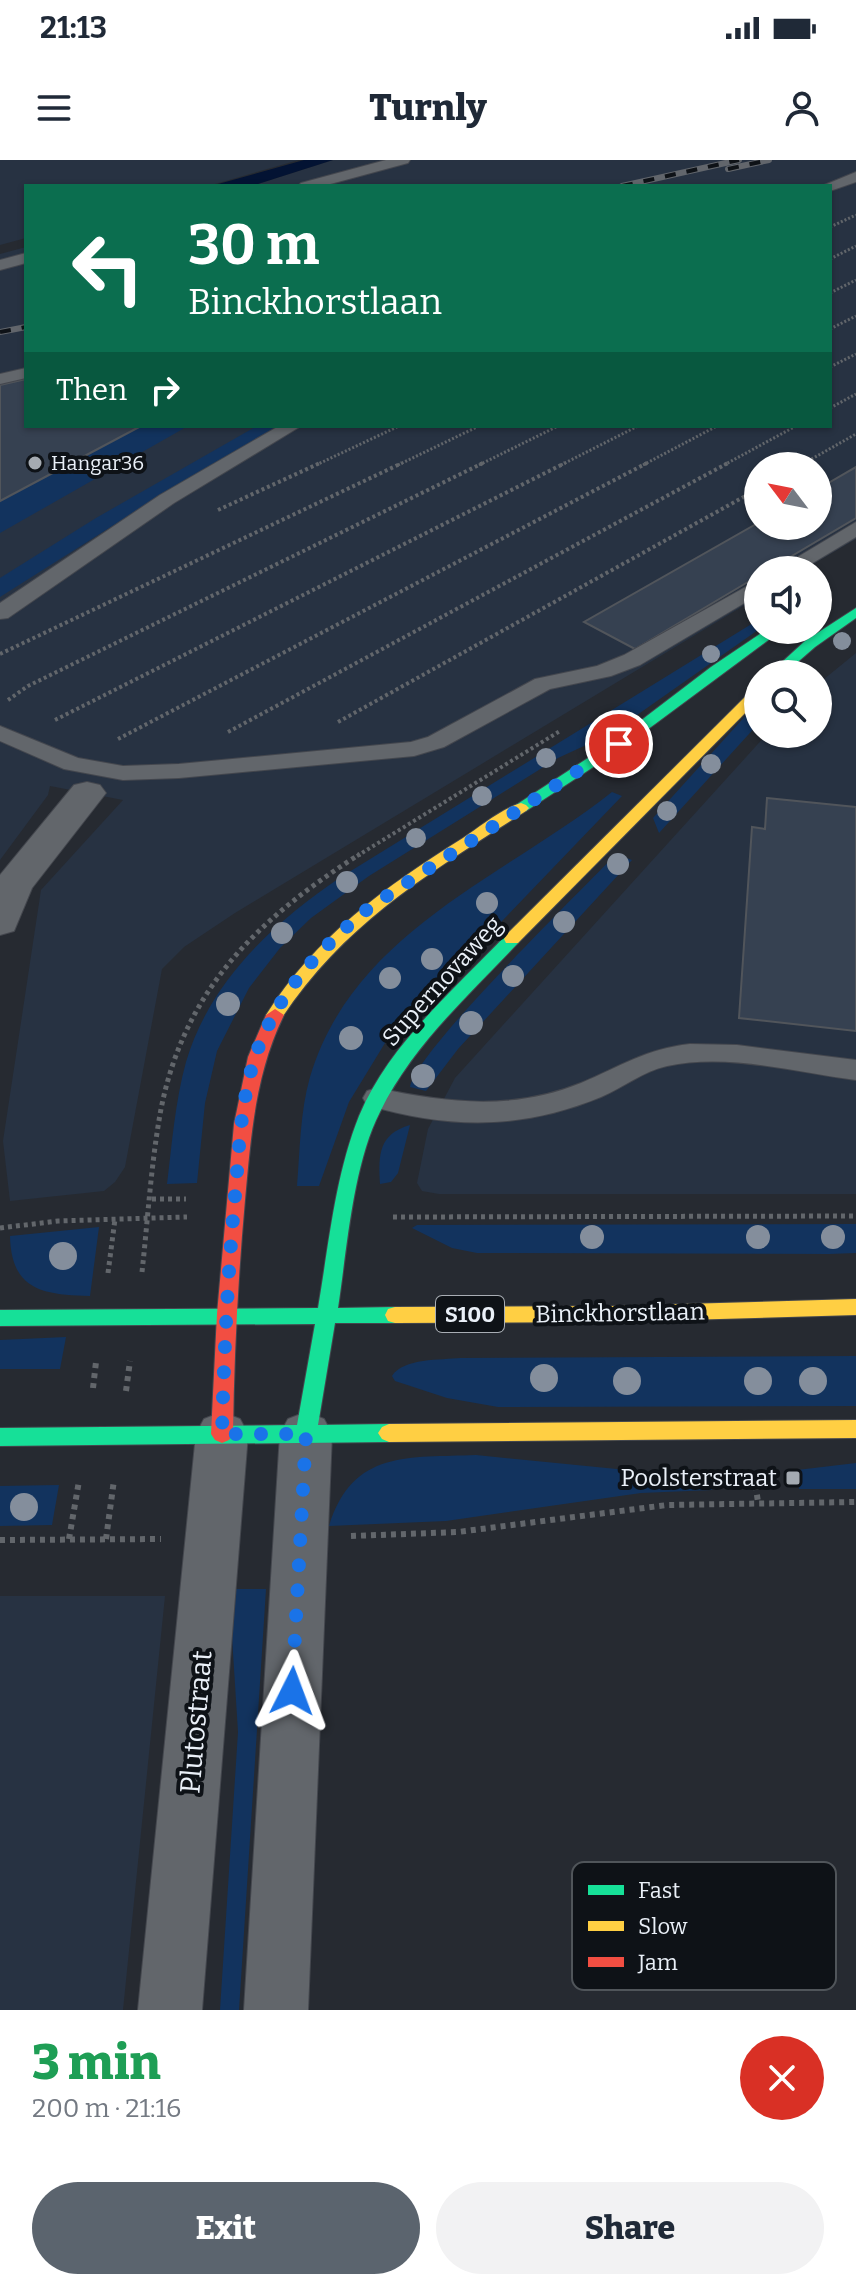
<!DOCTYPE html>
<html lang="en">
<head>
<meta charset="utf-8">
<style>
  body { margin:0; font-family:Bitter,serif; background:#f2f2f3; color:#1f2937; height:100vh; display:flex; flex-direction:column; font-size:30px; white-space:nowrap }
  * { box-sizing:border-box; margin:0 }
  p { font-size:26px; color:#747a83 }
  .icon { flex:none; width:44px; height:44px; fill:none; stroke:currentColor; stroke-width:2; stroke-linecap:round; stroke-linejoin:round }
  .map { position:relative; height:1850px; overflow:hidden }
  .panel { display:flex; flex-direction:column; background:#fff; flex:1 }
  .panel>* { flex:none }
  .hud { position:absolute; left:24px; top:24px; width:808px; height:244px; border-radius:0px; box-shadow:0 2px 6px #0004; background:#0b6e4f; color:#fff; overflow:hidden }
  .needle { width:52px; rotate:302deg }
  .tools { position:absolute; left:744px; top:292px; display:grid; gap:16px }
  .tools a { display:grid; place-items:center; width:88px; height:88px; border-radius:50%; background:#fff; box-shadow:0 2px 6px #0004; font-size:40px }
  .pin { position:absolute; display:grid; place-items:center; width:68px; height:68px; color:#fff; margin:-34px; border:4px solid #fff; border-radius:50%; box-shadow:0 2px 8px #0007 }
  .me { position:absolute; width:88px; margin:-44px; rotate:3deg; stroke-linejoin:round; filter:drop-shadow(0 0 6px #0008) }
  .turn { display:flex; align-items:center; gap:28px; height:168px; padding:0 32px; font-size:36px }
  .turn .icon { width:104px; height:104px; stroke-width:2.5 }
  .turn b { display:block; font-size:56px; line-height:68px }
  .then { display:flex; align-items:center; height:76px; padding:0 32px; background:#0003; gap:16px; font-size:30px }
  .round { display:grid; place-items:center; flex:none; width:84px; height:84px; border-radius:42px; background:#f2f2f3 }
  .headline { display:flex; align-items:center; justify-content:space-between; height:136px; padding:0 32px }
  h1 { font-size:48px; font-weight:800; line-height:60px; color:#1e9e55 }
  .cta { display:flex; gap:16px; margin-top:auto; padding:16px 32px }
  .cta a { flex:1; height:92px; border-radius:48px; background:#5b646e; color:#fff; font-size:32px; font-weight:800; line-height:92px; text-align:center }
  .cta a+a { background:#f2f2f3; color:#1f2937 }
  .status { display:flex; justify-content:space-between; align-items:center; height:56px; padding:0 40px; background:#fff; direction:ltr }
  .status svg { height:22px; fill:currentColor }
  header { display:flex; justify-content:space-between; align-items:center; height:104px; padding:0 32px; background:#fff; font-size:36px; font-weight:800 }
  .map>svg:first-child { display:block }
  .built { fill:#273242; fill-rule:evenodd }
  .green { fill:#12335e }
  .water { fill:#031333 }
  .building { fill:#364151; stroke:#51555b; stroke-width:2 }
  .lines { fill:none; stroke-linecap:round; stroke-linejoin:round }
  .lane-casing { stroke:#44474e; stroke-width:2 }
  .street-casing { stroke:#44474e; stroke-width:2 }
  .fast-casing { stroke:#44474e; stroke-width:2 }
  .slow-casing { stroke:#44474e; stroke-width:2 }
  .jam-casing { stroke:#44474e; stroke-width:2 }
  .path-far3 { stroke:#62666b; stroke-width:3; stroke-dasharray:2 2; stroke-linecap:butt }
  .path-far2 { stroke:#62666b; stroke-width:4; stroke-dasharray:3 3; stroke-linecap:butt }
  .path-far1 { stroke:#62666b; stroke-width:5; stroke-dasharray:4 4; stroke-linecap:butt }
  .path { stroke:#62666b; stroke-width:6; stroke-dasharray:5 5; stroke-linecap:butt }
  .lane { fill:#62666b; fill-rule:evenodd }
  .street { fill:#62666b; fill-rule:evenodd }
  .fast { fill:#16e098; fill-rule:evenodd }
  .slow { fill:#ffcf43; fill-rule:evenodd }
  .jam { fill:#f24e42; fill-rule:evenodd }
  .rail-casing { stroke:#62666c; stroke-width:6 }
  .rail { stroke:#0e1217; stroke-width:4; stroke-dasharray:11; stroke-linecap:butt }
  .tree { fill:#848e9c }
  .route { stroke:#1a73e8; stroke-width:14; stroke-dasharray:0 25.2 }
  .poi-dot { fill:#a5abb2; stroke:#0e1217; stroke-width:3 }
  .labels { text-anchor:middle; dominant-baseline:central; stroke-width:8; stroke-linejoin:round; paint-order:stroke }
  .far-poi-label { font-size:20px; fill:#eaf0f8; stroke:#0e1217; text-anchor:start }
  .shield { fill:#0e1217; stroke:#a8adb4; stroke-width:2 }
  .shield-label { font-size:22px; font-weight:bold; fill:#eaf0f8 }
  .street-label { font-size:24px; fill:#eaf0f8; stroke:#0e1217 }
  .poi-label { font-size:24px; fill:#eaf0f8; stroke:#0e1217; text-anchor:end }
  .near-street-label { font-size:28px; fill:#eaf0f8; stroke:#0e1217 }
  .key { fill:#0e1217; stroke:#50555a; stroke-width:2 }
  .key-label { font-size:22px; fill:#eaf0f8 }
</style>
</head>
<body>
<div class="status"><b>21:13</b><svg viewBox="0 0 49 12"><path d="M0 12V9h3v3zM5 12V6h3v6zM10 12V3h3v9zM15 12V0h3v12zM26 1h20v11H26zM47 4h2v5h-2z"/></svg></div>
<header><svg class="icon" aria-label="menu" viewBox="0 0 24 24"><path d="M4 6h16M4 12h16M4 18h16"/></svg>Turnly<svg class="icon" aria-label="person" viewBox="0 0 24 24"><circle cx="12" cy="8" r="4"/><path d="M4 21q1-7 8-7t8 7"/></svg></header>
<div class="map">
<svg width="856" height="1850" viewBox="0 0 856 1850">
  <rect width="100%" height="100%" fill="#262a31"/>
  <g class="built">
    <polygon points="0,0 299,0 208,26 26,26 26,78 0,85"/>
    <path d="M333 0H856V379L803 410H758V437L235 753 184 787 162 809 125 1007 115 1022 104 1031 10 1041 3 981 41 730 123 640 50 626 48 635 0 700V94L26 87V266H830V26H252ZM758 306H818V366H758Z"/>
    <polygon points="856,493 856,1034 439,1034 422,1031 417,1023 428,969 455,918 767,574 818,574 818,524"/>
    <polygon points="0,1436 165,1436 123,1850 0,1850"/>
  </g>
  <g class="green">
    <polygon points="141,266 188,266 0,373 0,341"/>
    <polygon points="257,266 281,266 166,332 0,437 0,418 96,358"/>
    <path d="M758 460V470L610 574 558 598 369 716 311 758 280 788 249 828 217 891 205 943 197 1023 167 1024C172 984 175 942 186 902 210 821 273 763 341 717Z"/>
    <polygon points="758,542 758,564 659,673 653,658"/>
    <path d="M612 632 622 636 385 883 349 942 319 1026H297C300 990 300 952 310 917 353 772 503 718 612 632Z"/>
    <path d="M616 694 632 700 458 889 426 931 410 927C416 891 581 731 616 694Z"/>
    <path d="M410 965 398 1013 391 1022 380 1024C378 994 379 974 410 965Z"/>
    <polygon points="856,1064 856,1093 829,1094 477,1093 452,1088 412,1068 417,1065"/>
    <path d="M99 1067 90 1136C43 1135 11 1130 10 1076Z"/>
    <polygon points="66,1177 60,1209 0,1209 0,1180"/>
    <path d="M856 1196V1246L498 1247 447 1238 395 1221 392 1216C403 1198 441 1200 461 1198Z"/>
    <path d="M476 1295 647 1312H711L712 1330 641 1333 446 1361 329 1366C353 1289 409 1298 476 1295Z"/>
    <polygon points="856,1303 856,1329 799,1329 797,1310"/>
    <polygon points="59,1325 52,1365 0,1366 0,1326"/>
    <polygon points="229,1429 266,1429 239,1850 220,1850 238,1572"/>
  </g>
  <polygon class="water" points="304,0 333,0 252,26 211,26"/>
  <g class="building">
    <polygon points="26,219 26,266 141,266 0,341 0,225"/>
    <polygon points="856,307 856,358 768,410 758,410 758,416 635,489 584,462 758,363 758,366 818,366 818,329"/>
    <polygon points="767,638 856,647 856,871 739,858 752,667 765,669"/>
  </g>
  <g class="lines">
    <g class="lane-casing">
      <g id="lane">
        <polygon points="386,0 410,0 408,3 323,26 298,26 301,23"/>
        <polygon points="856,12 856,22 830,31 830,26 822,26"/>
        <polygon points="26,93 26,103 0,110 0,100"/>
        <polygon points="26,208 26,218 0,224 0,214"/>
        <polygon points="279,266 301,266 174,343 8,458 0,459 0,443 160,335"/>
        <polygon points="856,362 856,377 801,410 776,410"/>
        <polygon points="758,420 758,435 640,505 611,516 550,529 444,587 414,596 179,618 123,620 64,609 0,581 0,566 78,598 123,606 179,604 411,582 428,577 535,519 597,506 624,495"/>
        <path d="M690 884 737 885 856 900V920C795 912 728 893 667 906 643 911 623 928 601 937 521 970 449 969 367 945L363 938 367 931 377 928C448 943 512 951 581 923 621 906 646 889 690 884Z"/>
      </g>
    </g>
    <g class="street-casing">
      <g id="street">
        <polygon points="87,622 100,625 106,633 32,728 14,771 0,775 0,715 74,625"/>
        <polygon points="222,1252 240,1259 248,1274 202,1850 138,1850 196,1274 204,1259"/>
        <polygon points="306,1252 324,1259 332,1274 308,1850 244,1850 280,1274 288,1259"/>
      </g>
    </g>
    <g class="fast-casing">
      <g id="fast">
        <polygon points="856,448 856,458 815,487 784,514 769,514 805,481"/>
        <polygon points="766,470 782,470 624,587 526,651 516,651 513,648 516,645 614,581 711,507"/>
        <path d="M512 774 520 779 518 783C468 836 412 886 380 952 353 1004 347 1089 338 1148L395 1147 402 1149 405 1155 402 1161 395 1163H335L318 1265 389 1264 396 1267 400 1273 396 1279 389 1282 0 1286V1268L297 1265 315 1164 0 1166V1150L318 1148C329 1084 335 1016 359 956 389 884 454 830 506 775Z"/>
      </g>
    </g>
    <g class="slow-casing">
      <g id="slow">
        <polygon points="758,528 758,540 518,783 506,783 504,779 506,775 753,529"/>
        <path d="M521 643 526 645 529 648 526 651C430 713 346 761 281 859H269L266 855C315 777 386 726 463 678 480 667 501 649 521 643Z"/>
        <polygon points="856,1139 856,1155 613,1162 395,1163 388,1161 385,1155 388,1149 395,1147 613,1146"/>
        <polygon points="856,1260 856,1278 389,1282 382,1279 378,1273 382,1267 389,1264"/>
      </g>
    </g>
    <g class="jam-casing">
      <path id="jam" d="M275 849 284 855C255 914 251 976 245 1040 238 1118 234 1196 233 1274L229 1280 222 1283 215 1280 211 1274 217 1154 234 964 248 897 266 855Z"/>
    </g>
    <g class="path-far3">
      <polyline points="724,26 736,26"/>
      <polyline points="830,67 856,55"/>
      <polyline points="830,99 856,86"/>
      <polyline points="830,133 856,120"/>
      <polyline points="830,169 856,156"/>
      <polyline points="830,207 856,194"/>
      <polyline points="830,248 856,234"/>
      <polyline points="316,305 399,266"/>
      <polyline points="398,305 479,266"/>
      <polyline points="479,305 558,266"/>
      <polyline points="561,305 638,266"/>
      <polyline points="643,305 717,266"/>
      <polyline points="724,305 796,266"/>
      <polyline points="801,305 856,274"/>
    </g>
    <g class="path-far2">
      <polyline points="799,306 805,303"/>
      <polyline points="218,350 320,303"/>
      <polyline points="0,494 402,303"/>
      <polyline points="8,540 28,526 483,303"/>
      <polyline points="55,560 565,303"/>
      <polyline points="338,562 758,329"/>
      <polyline points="228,572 728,303"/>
      <polyline points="118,579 647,303"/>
      <polyline points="357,696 560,571"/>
    </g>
    <g class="path-far1">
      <polyline points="152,1039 186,1039"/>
      <polyline points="393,1057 856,1056"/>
      <polyline points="0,1068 58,1061 187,1057"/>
      <path d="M142 1112C148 1058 151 1003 161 949 185 828 259 758 360 694"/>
      <polyline points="108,1113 115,1059"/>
    </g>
    <g class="path">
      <polyline points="93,1228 96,1202"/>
      <polyline points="126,1231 130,1201"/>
      <polyline points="754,1315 758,1342"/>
      <polyline points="351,1376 458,1372 667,1345 856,1342"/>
      <polyline points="69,1379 79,1321"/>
      <polyline points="106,1379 114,1320"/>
      <polyline points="0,1380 161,1379"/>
    </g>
    <use href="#lane" class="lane"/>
    <use href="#street" class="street"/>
    <use href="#fast" class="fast"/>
    <use href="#slow" class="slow"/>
    <use href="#jam" class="jam"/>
    <g class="rail-casing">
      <g id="rail">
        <polyline points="728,9 769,0"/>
        <polyline points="622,26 739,0"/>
        <polyline points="0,172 26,167"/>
      </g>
    </g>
    <use href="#rail" class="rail"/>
  </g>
  <g class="tree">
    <circle cx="842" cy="481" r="9"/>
    <circle cx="711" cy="494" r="9"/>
    <circle cx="546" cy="598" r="10"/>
    <circle cx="711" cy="604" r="10"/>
    <circle cx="482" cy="636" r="10"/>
    <circle cx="667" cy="651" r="10"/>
    <circle cx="416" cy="678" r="10"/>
    <circle cx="618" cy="704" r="11"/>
    <circle cx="347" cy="722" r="11"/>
    <circle cx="487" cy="743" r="11"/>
    <circle cx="564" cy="762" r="11"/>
    <circle cx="282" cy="773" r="11"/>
    <circle cx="432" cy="799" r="11"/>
    <circle cx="513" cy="816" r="11"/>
    <circle cx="390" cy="818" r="11"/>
    <circle cx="228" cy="844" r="12"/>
    <circle cx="471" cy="863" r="12"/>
    <circle cx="351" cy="878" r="12"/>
    <circle cx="423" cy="916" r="12"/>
    <circle cx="592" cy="1077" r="12"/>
    <circle cx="758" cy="1077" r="12"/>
    <circle cx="833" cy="1077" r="12"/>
    <circle cx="63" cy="1096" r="14"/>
    <circle cx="544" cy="1218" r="14"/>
    <circle cx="627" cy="1221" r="14"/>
    <circle cx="758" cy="1221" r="14"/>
    <circle cx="813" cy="1221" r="14"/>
    <circle cx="24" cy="1347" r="14"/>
  </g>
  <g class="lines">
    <path class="route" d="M292 1531 306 1274H222C224 1191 228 1108 236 1025 240 972 243 914 268 866 292 817 329 781 370 747L619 584"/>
  </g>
  <g class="poi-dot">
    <circle cx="35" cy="303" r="8"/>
    <rect x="785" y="1310" width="16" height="16" rx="4"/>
  </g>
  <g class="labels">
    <g class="far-poi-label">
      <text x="51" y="303">Hangar36</text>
    </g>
    <rect class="shield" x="436" y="1136" width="68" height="36" rx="6"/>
    <g class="shield-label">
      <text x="470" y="1154">S100</text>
    </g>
    <g class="street-label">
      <text transform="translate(442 821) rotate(-48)">Supernovaweg</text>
      <text transform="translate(620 1153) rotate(-1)">Binckhorstlaan</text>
    </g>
    <g class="poi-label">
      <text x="777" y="1318">Poolsterstraat</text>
    </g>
    <g class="near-street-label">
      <text transform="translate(196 1562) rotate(-85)">Plutostraat</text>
    </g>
  </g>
  <rect x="572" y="1702" width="264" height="128" rx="12" class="key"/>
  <rect x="588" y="1725" width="36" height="10" fill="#16e098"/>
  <rect x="588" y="1761" width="36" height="10" fill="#ffcf43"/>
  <rect x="588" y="1797" width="36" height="10" fill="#f24e42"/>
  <g class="key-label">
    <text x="638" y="1738">Fast</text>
    <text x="638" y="1774">Slow</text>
    <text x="638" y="1810">Jam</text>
  </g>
</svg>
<div class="tools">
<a><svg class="needle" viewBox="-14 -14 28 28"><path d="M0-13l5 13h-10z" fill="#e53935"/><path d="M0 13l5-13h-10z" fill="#747a83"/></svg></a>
<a><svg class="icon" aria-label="sound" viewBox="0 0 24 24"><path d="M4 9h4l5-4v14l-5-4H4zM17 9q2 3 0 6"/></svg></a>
<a><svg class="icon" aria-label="search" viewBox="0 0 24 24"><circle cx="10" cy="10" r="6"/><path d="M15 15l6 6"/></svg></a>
</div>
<div class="pin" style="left:619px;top:584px;background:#d93025"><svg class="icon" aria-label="arrive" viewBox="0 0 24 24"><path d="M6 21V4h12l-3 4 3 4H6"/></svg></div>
<svg class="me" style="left:292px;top:1531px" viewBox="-20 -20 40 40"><path d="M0-17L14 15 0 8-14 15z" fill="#1a73e8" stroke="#fff" stroke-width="4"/></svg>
<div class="hud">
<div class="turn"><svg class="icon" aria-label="left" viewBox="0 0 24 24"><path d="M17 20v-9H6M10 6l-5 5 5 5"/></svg><div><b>30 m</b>Binckhorstlaan</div></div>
<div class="then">Then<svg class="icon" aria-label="right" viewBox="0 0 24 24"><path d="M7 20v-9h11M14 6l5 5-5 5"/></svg></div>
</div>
</div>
<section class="panel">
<div class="headline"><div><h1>3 min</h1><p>200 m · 21:16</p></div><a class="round" style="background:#d93025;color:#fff"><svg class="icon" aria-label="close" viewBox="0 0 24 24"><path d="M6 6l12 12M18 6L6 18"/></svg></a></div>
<div class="cta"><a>Exit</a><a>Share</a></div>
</section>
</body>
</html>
